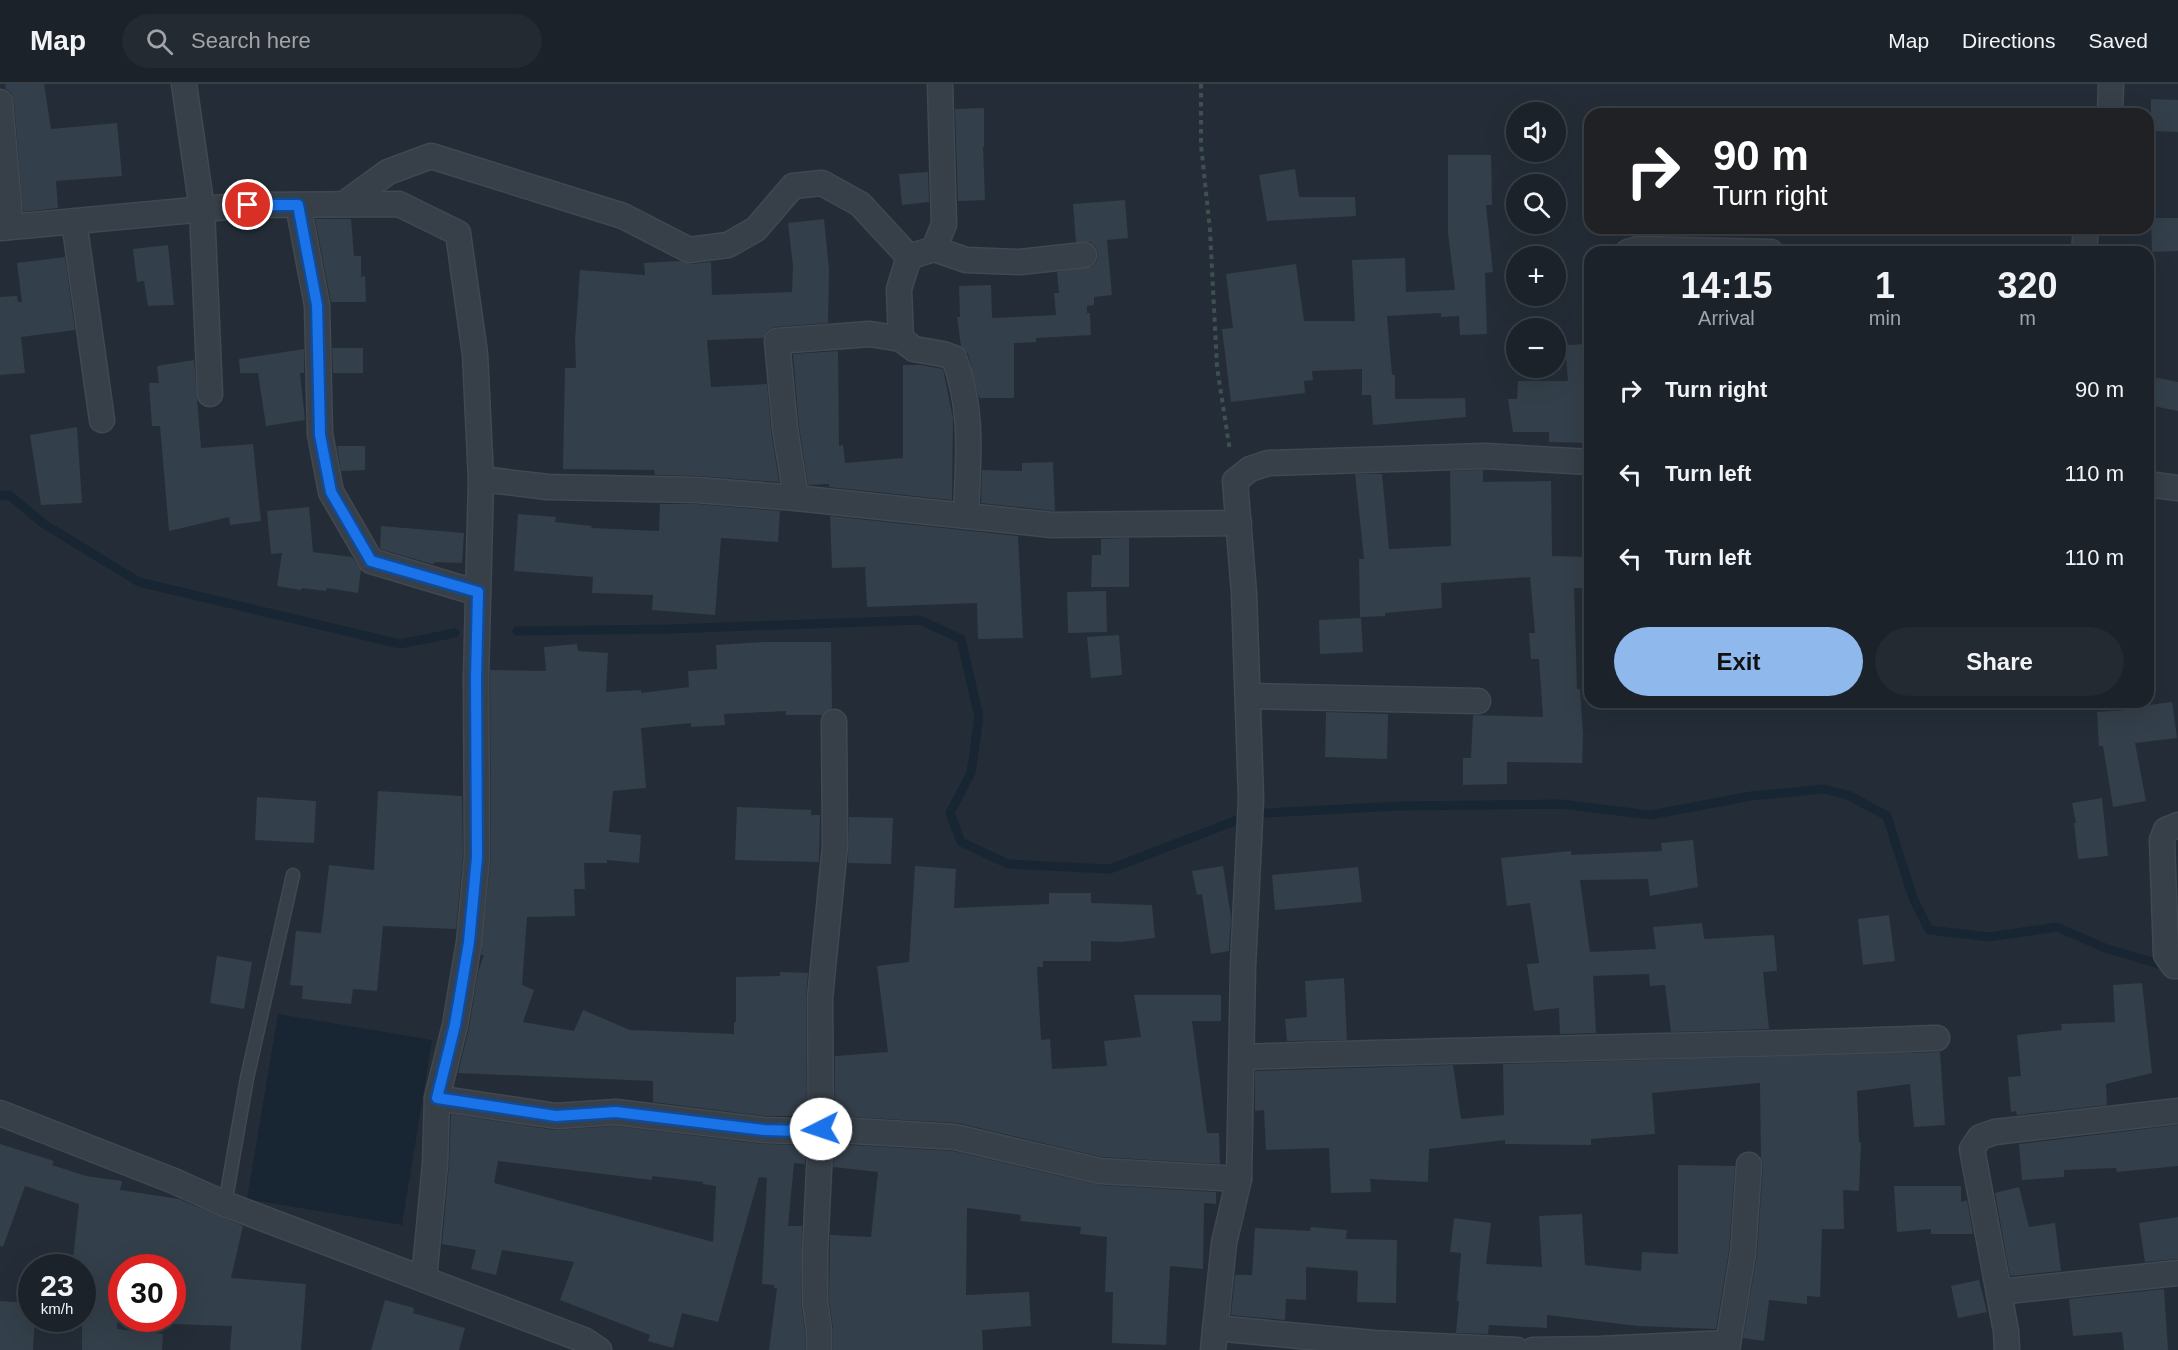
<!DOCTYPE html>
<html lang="en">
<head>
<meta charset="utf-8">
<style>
  body { margin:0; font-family:Helvetica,sans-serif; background:#242a31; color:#f1f3f6; height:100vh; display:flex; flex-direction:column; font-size:22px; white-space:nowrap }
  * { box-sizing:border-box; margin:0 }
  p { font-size:20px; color:#a0a4a8 }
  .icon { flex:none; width:33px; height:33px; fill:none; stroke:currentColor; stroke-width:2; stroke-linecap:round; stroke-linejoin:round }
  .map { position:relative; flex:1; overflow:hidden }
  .side { position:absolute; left:1584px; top:162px; width:570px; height:462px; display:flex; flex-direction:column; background:#1b2229; border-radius:18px; box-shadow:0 6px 24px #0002,0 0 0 2px #393f46 }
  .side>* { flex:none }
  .banner { position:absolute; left:1584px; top:24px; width:570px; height:126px; border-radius:18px; box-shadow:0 6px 24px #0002,0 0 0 2px #393f46; background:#202124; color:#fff; overflow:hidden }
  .fabs { position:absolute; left:1506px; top:18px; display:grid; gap:12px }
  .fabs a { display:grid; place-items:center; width:60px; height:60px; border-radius:50%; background:#1b2229; box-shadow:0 6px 24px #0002,0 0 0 2px #393f46; font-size:30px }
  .speed { position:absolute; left:18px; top:1170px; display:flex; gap:12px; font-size:30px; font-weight:700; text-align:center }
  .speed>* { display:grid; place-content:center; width:78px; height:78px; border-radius:50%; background:#1b2229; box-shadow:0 6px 24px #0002,0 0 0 2px #393f46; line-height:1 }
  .speed small { font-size:15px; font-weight:400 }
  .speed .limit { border:9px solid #d22; background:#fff; color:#111 }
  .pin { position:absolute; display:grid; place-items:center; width:51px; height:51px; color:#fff; margin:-26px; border:3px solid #fff; border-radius:50%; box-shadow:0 2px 6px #0007 }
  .me { position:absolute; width:66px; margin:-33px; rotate:266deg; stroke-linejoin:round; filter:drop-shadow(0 0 4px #0008) }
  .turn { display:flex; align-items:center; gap:21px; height:126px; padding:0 30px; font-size:27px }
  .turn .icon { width:78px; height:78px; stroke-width:2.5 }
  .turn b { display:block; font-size:42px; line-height:51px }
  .eta { display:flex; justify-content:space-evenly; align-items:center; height:102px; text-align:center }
  .eta b { font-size:36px; font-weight:700; line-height:42px }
  .cta { display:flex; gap:12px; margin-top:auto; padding:12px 30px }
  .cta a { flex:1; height:69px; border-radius:36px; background:#8fb9ec; color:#111; font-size:24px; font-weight:700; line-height:69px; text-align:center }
  .cta a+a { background:#242a31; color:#f1f3f6 }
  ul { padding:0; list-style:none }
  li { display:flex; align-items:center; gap:18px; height:84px; padding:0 30px }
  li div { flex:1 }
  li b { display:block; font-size:22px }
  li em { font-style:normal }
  header { display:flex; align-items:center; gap:36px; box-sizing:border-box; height:84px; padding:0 30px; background:#1b2229; border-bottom:2px solid #393f46 }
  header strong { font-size:28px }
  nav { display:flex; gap:33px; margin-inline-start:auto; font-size:21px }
  .search { width:420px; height:54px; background:#242a31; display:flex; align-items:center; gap:15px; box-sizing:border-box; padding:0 21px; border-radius:33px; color:#a0a4a8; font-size:22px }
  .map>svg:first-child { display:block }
  .water { fill:#182533 }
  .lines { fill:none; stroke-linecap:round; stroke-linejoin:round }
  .stream { stroke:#182533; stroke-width:9 }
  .building { fill:#333f4a; fill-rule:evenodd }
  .lane-casing { stroke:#404851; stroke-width:15 }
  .street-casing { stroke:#404851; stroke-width:27 }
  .path { stroke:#3e5050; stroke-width:4; stroke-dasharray:4.5 4.5; stroke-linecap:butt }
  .lane { stroke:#373f48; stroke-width:12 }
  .street { stroke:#373f48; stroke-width:24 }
  .route-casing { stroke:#114b97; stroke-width:15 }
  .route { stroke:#1a73e8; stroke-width:10 }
</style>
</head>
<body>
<header>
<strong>Map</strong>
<div class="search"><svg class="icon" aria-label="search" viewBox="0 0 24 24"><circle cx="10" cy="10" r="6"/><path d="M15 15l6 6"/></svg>Search here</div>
<nav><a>Map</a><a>Directions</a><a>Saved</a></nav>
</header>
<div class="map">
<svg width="2178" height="1266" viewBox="0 0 2178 1266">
  <rect width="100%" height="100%" fill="#242d37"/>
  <polygon class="water" points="278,930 432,956 402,1141 247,1115"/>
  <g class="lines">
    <g class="stream">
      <polyline points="0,412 9,411 44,440 139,498 400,560 455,549"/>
      <polyline points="517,547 670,545 920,536 961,555 979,633 971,689 950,729 961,758 1008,780 1110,785 1240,735"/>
      <polyline points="1266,729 1400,722 1561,720 1650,731 1751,712 1824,705 1850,712 1887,732 1913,814 1929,846 1989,853 2057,843 2105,864 2169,883"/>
    </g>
  </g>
  <g class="building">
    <polygon points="5,0 44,0 51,45 117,39 122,92 56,97 58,124 23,128 14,17 11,9 6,5"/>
    <polygon points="2151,15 2178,16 2178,48 2151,47"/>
    <polygon points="984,24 984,63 983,63 985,116 958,117 955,25"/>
    <polygon points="1448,71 1491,71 1492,121 1486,121 1493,188 1485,189 1487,250 1460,251 1459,232 1441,233 1441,229 1387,232 1392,291 1395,291 1395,315 1465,314 1466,333 1373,341 1371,311 1362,311 1362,285 1312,287 1313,296 1304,297 1305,309 1231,318 1222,245 1233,244 1226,190 1296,180 1304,237 1355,237 1352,176 1405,174 1406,208 1455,206 1448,149"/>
    <polygon points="1295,85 1299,113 1355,113 1356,132 1267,137 1259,91"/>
    <polygon points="928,88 929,118 902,121 899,90"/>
    <polygon points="1125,116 1128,154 1107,156 1112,211 1094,213 1094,221 1087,222 1087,229 1090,229 1091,251 1036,254 1036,258 1014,259 1014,314 979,314 968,270 961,262 957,233 960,233 959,202 991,201 992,234 1056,231 1054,209 1059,209 1057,188 1092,183 1097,177 1098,170 1096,163 1090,158 1076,158 1073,120"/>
    <polygon points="2151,134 2178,134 2178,167 2152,168"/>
    <polygon points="315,135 351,135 354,172 361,172 361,193 365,192 366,218 331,218"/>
    <polygon points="824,135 829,185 828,239 775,243 768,246 764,254 707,256 711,303 767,300 771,346 779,398 698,392 655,391 654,386 563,385 565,284 576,284 575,257 580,186 645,191 644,179 680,177 691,180 711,178 712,211 792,208 793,182 788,139"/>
    <polygon points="168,161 174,221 148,222 144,197 137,198 133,165"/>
    <polygon points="65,173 75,246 21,253 25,289 0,291 0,213 17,212 18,218 22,218 17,179"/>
    <polygon points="1590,260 1590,359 1549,358 1549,348 1513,348 1508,315 1517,315 1518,297 1568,297 1565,261"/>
    <polygon points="332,264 363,264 363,289 333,289"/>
    <polygon points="304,265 304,289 300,289 305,336 266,342 258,289 240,289 239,275"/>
    <polygon points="838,267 839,362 843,361 845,379 903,374 903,281 921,281 943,285 953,334 952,416 829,403 829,400 808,401 799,342 793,270"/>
    <polygon points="194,276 201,364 253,360 261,437 230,441 229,433 169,447 160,342 152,342 149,299 159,299 157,282"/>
    <polygon points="2148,292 2178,298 2178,327 2148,321"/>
    <polygon points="77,343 82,419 41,421 30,351"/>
    <polygon points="337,362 365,362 365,386 341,387"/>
    <polygon points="1053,378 1055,427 981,419 982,386 1022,387 1022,379"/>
    <polygon points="1483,386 1483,398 1551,397 1552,472 1590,473 1590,504 1574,504 1577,605 1580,605 1583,650 1582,679 1507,678 1507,700 1463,701 1463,674 1471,674 1473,631 1543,633 1539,575 1531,575 1529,549 1535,549 1530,493 1441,499 1442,524 1385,529 1385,532 1360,533 1359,475 1364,475 1355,390 1382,390 1389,465 1451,462 1450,387"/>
    <polygon points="660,420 696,420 780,427 778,458 721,454 715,531 652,526 653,511 592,509 593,493 514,487 518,430 556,433 555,438 592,442 591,444 659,447"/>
    <polygon points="309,423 313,468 352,473 361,486 358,509 327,504 326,507 302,504 301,506 277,502 282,469 271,470 267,427"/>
    <polygon points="830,432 1018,452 1023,554 978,555 977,519 867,523 865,483 832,484"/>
    <polygon points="381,442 464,449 462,479 434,478 434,480 432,480 380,465"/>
    <polygon points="1129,454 1129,503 1091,503 1092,471 1101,471 1101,455"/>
    <polygon points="1106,507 1107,548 1068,549 1067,508"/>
    <polygon points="1361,534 1363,568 1320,570 1319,536"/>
    <polygon points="1119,551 1122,591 1091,594 1087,553"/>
    <polygon points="764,558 831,558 832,624 822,631 786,631 786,627 724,630 725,641 691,643 691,639 641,644 646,704 613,707 609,748 641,751 639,779 607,776 607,779 584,779 585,805 574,805 575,832 527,833 522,901 534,906 523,938 574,947 583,926 630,946 734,950 734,938 736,938 736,893 780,892 780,888 808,889 806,914 807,1032 765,1032 653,1018 653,997 458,989 469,944 478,888 484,871 481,871 491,773 490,586 546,587 544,563 577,560 578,567 608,569 606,608 641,606 641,609 689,603 688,587 717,585 716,561"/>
    <polygon points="2172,618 2177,654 2135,659 2146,717 2113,723 2103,662 2099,662 2097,628 2142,625 2142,622"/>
    <polygon points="1326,628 1388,630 1387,675 1325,673"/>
    <polygon points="378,707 462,712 463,772 456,845 383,842 377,907 353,905 351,920 302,915 303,902 290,901 296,847 321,849 329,781 374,786"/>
    <polygon points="257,713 316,717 314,759 255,756"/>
    <polygon points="2102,714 2108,772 2078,775 2074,739 2076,739 2072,719"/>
    <polygon points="737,723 811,726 811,731 820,731 819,778 735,776"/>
    <polygon points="849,733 893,734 891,780 848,779"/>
    <polygon points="1693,756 1698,803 1650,812 1648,795 1580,796 1590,868 1656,865 1653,843 1702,839 1704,855 1774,851 1777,887 1763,888 1769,945 1671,948 1665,901 1650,902 1649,890 1593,892 1596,949 1560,950 1559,924 1534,927 1527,880 1539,879 1530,819 1507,822 1501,774 1571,767 1571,771 1662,767 1661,759"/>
    <polygon points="915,782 956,785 954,824 1049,820 1049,809 1091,809 1091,819 1152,821 1155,854 1121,858 1091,857 1091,877 1043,877 1043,883 1037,883 1041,956 1050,955 1052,985 1107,982 1104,957 1141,953 1134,911 1221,911 1221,937 1192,937 1207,1049 1219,1049 1220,1080 1102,1073 958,1039 835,1032 835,972 888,968 877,882 909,878"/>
    <polygon points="1223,782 1231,833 1229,867 1211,870 1202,810 1197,811 1192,787"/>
    <polygon points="1358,783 1362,818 1275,826 1272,791"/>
    <polygon points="1889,831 1895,877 1863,881 1858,835"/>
    <polygon points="217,872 252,878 244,925 210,919"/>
    <polygon points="1344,894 1347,956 1287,957 1285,935 1307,933 1305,897"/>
    <polygon points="2142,899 2152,989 2106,1000 2107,1021 2017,1031 2016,1027 2011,1028 2008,993 2021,992 2017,951 2062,946 2061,940 2115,938 2113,901"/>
    <polygon points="1940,968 1945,1041 1914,1043 1910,1000 1857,1007 1859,1058 1861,1059 1859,1107 1843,1106 1844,1145 1822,1145 1820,1213 1807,1212 1807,1220 1769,1216 1764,1257 1743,1254 1757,1170 1763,1082 1761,1074 1760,999 1652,1009 1655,1050 1591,1055 1591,1061 1505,1060 1505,1056 1429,1065 1428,1098 1370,1095 1371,1108 1331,1109 1329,1064 1266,1066 1264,1026 1255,1027 1255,987 1453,981 1461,1035 1504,1031 1503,980"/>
    <path d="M451 1030 554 1046 616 1042 762 1060 806 1061 805 1080 794 1079 788 1142H802L801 1218 805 1247V1266H769L777 1204H774V1201L762 1200 767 1094 759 1093 718 1238 682 1229 673 1264 648 1257 650 1251 560 1216 574 1178 502 1166 496 1191 471 1185 476 1166 442 1160 449 1081ZM498 1077 652 1096V1092L703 1098V1100L716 1102 713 1158 494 1099Z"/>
    <polygon points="2178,1041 2178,1082 2117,1088 2116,1084 2064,1086 2064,1093 2022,1096 2019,1060"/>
    <polygon points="0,1060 54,1077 52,1081 86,1092 122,1097 120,1106 179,1115 243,1142 231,1194 306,1200 301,1266 230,1266 232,1242 172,1240 172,1184 118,1184 111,1230 118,1230 117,1245 163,1250 162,1266 82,1266 82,1217 87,1184 72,1184 79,1120 25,1102 3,1163 0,1162"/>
    <polygon points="835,1060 953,1067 1099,1101 1216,1108 1216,1120 1204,1119 1203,1185 1170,1182 1166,1261 1112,1259 1113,1208 1105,1208 1107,1153 1080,1150 1081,1143 1020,1137 1021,1131 967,1124 966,1211 1029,1208 1031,1242 982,1246 983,1266 833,1266 833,1244 829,1217 830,1151 871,1153 878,1088 833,1083"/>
    <polygon points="1678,1081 1735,1082 1729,1167 1716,1245 1638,1242 1547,1231 1547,1244 1489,1241 1488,1250 1456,1249 1459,1217 1457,1217 1461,1169 1450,1168 1454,1134 1491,1139 1486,1180 1542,1183 1539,1132 1582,1130 1585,1181 1641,1187 1642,1168 1678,1170"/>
    <polygon points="1894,1102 1961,1102 1961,1118 1967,1116 1973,1150 1931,1150 1931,1145 1897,1148"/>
    <polygon points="2019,1103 2029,1143 2055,1139 2061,1187 2010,1192 1995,1109"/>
    <polygon points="2178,1133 2178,1175 2145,1178 2139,1139"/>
    <polygon points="1311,1143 1347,1146 1346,1155 1397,1156 1396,1219 1357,1218 1358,1187 1306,1183 1306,1216 1286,1215 1285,1236 1231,1231 1235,1191 1252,1191 1255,1144 1310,1147"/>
    <polygon points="1979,1196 1987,1228 1958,1234 1951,1202"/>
    <polygon points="2164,1205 2168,1266 2124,1266 2122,1248 2073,1252 2069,1215"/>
    <polygon points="385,1216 414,1224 413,1229 465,1244 459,1266 371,1266"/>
    <polygon points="0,1217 32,1219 32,1234 35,1234 33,1266 0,1266"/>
  </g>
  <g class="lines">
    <g class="lane-casing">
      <polyline id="lane" points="225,1120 247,994 293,791"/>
    </g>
    <g class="street-casing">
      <g id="street">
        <polyline points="184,0 202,125 210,310"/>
        <polyline points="0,18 9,122 9,143"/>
        <polyline points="2110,30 2111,0"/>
        <polyline points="344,120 388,88 431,72 623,132 689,166 728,161 756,145 793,102 822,99 860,120 909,173 934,165 944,140 940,0"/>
        <polyline points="298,121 317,221 320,350 331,408 371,477 478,509"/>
        <polyline points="74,137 102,336"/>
        <polyline points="0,144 248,121 399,120 458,149 475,270 481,395 476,594 477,773 469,858 455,941 437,1014 435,1080 424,1195"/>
        <polyline points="934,165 966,176 1020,178 1084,171"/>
        <polyline points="1628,168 1638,165 1771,168"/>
        <polyline points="2084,168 2086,144"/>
        <path d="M901 255 914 265 943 270 954 274C974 327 968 376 966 431"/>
        <polyline points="481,395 548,403 697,406 796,414 1052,441 1239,439"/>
        <polyline points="2148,400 2178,404"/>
        <polyline points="796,414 785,344 777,257 870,250 901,255 899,205 909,173"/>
        <polyline points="1248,612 1478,617"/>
        <polyline points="2178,741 2166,746 2162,756 2166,871 2174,882 2178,882"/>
        <path d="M1243 973C1474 965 1706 963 1937 954"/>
        <polyline points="437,1014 556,1032 616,1028 764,1046 799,1047 821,1045 955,1053 1100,1087 1239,1095"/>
        <polyline points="0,1029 174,1097 225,1120 584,1256 599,1266"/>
        <polyline points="1999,1208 2178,1189"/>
        <polyline points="1215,1244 1374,1259 1517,1266"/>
        <polyline points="819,1266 819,1246 815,1218 815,1169 821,1045 820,914 835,762 834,638"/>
        <polyline points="1213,1266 1224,1159 1239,1095 1243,882 1251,714 1244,509 1235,397 1250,385 1268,379 1485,372 1590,378"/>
        <polyline points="1533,1266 1599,1265 1728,1259"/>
        <polyline points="1727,1266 1743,1169 1749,1081"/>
        <polyline points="2007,1266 2006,1247 1972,1065 1980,1053 1995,1048 2178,1027"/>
      </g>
    </g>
    <polyline class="path" points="1201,0 1201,61 1210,146 1217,283 1230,367"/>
    <use href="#lane" class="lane"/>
    <use href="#street" class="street"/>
  </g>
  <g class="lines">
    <g class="route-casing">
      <polyline id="route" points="248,121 298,121 317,221 320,351 331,408 371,477 478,508 476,594 477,773 469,858 455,941 437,1014 556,1032 616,1028 764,1046 799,1047 821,1045"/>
    </g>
    <use href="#route" class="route"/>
  </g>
</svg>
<div class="fabs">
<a><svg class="icon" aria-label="sound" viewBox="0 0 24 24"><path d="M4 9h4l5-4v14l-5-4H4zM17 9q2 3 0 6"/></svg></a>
<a><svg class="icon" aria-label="search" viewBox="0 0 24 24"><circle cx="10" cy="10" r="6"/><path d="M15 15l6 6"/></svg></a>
<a>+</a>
<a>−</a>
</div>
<div class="speed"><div>23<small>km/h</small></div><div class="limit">30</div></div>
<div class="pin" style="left:248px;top:121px;background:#d93025"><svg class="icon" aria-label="arrive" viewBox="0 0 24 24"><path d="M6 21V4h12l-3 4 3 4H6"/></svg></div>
<svg class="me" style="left:821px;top:1045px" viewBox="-20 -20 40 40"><circle r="19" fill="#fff"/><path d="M0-13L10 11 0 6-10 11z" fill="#1a73e8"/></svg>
<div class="banner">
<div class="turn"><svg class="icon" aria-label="right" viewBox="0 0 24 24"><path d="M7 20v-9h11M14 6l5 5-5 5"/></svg><div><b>90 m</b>Turn right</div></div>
</div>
<section class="side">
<div class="eta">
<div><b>14:15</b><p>Arrival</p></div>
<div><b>1</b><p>min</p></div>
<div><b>320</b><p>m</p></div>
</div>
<ul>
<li><svg class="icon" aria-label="right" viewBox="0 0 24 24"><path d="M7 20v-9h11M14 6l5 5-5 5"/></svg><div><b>Turn right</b></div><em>90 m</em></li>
<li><svg class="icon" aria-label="left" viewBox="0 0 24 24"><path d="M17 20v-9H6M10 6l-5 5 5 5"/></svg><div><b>Turn left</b></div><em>110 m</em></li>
<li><svg class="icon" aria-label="left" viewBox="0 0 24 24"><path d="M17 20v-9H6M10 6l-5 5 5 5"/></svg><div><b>Turn left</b></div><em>110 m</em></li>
</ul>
<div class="cta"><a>Exit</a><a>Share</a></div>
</section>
</div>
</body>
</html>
